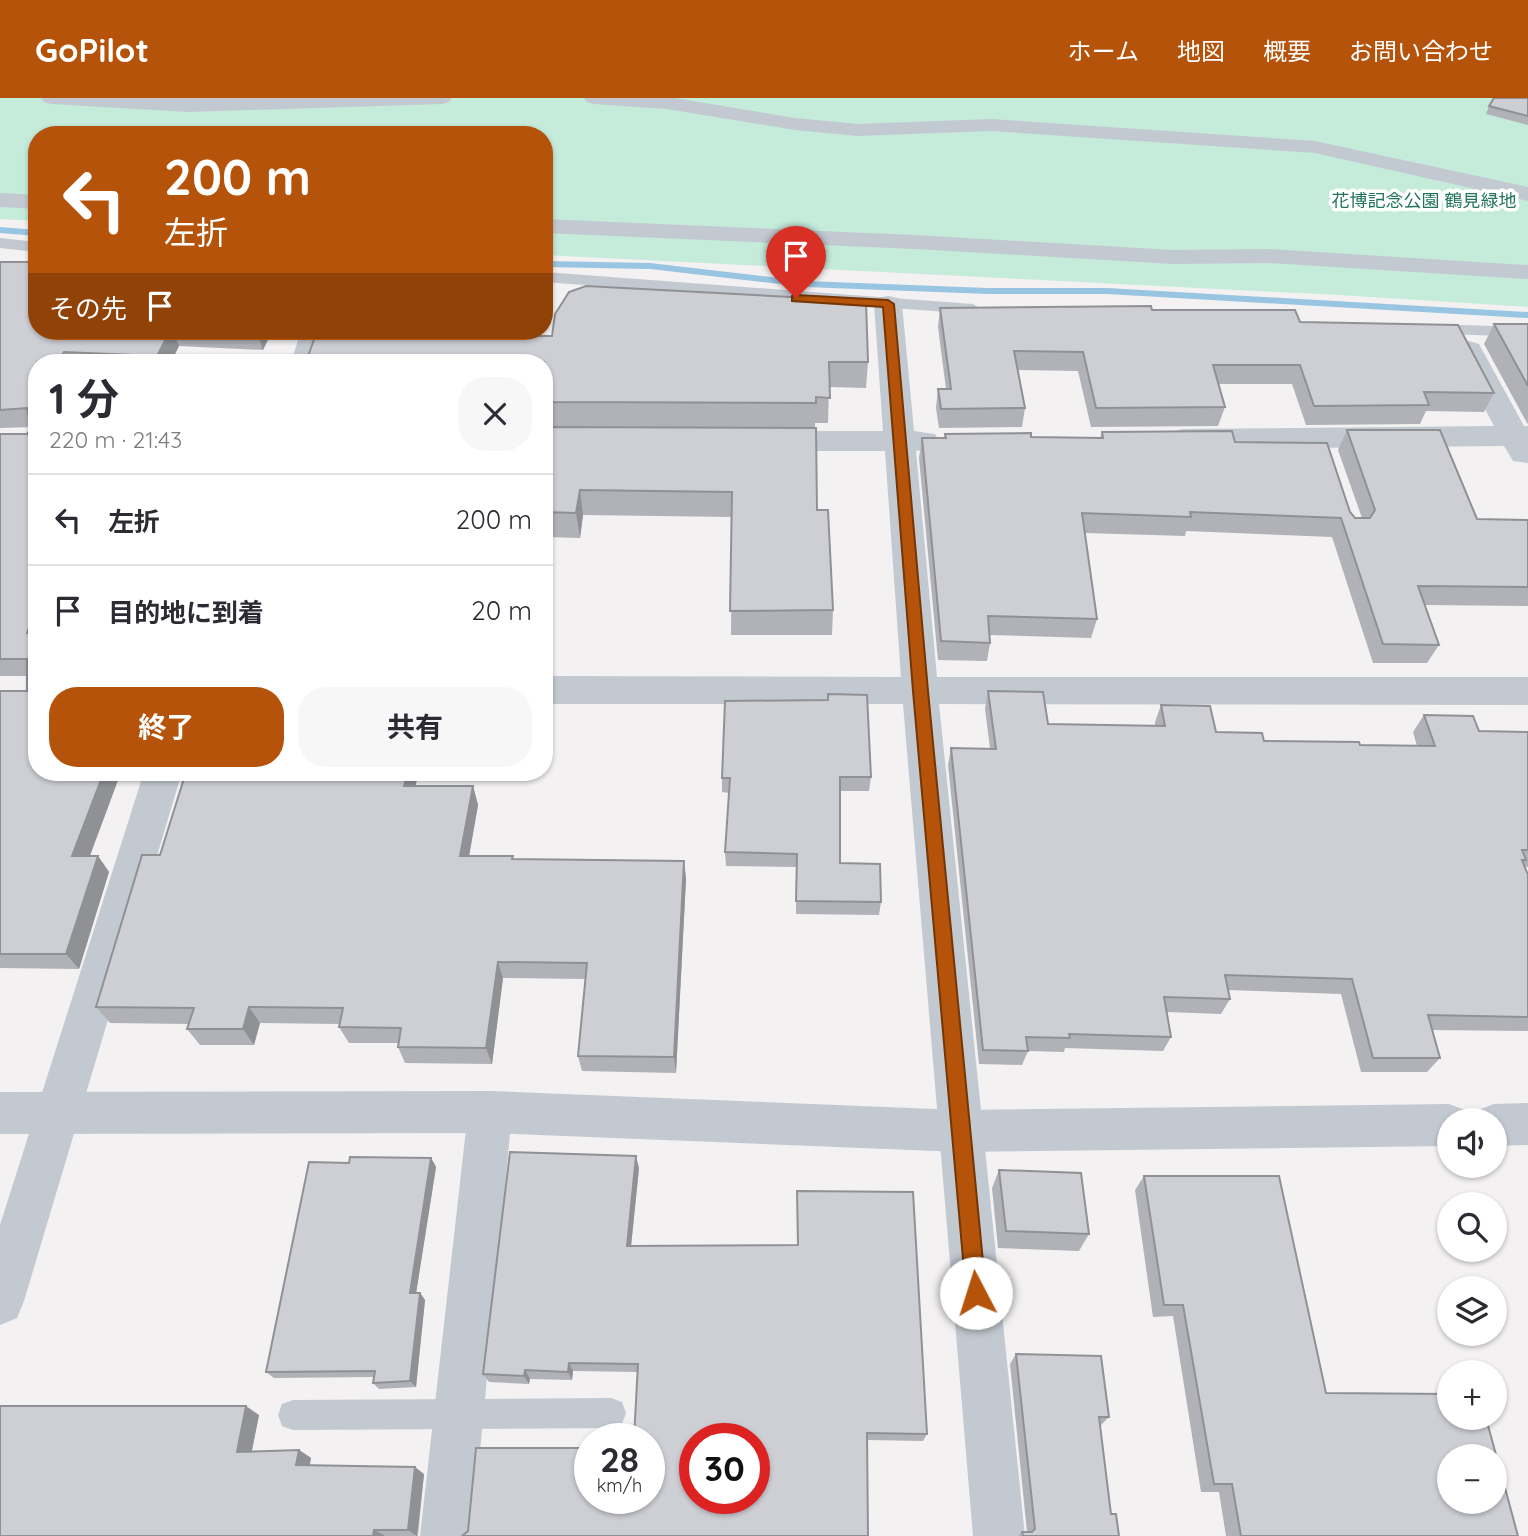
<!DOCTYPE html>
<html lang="ja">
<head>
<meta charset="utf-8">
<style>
  body { margin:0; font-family:Quicksand,"Noto Sans JP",sans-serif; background:#f7f7f7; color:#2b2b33; height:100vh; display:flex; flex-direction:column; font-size:26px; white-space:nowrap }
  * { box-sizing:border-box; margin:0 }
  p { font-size:23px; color:#7c7c81 }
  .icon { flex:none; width:38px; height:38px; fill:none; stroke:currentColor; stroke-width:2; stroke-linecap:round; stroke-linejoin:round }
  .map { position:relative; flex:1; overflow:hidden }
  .panel { position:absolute; left:28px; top:256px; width:525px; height:427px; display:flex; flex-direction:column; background:#fff; border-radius:28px; box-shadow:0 2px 5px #0004 }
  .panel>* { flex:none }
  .banner { position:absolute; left:28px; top:28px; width:525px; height:214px; border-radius:28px; box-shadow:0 2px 5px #0004; background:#b45309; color:#fff; overflow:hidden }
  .controls { position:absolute; left:1437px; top:1010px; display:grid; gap:14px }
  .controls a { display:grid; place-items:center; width:70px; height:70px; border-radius:50%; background:#fff; box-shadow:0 2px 5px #0004; font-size:35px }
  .speed { position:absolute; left:574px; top:1325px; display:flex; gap:14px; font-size:35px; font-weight:700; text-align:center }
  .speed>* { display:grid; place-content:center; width:91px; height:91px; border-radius:50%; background:#fff; box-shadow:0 2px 5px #0004; line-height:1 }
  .speed small { font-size:18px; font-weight:400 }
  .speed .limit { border:10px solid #d22; background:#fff; color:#111 }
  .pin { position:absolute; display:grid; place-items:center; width:60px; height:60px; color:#fff; margin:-72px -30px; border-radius:50% 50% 50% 0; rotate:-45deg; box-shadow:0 0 7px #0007 }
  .pin .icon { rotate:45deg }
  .me { position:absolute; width:77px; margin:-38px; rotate:355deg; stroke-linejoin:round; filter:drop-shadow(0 0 5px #0008) }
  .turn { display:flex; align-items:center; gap:24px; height:147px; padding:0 21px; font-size:32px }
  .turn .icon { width:91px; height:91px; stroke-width:2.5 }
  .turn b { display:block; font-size:49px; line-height:60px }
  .then { display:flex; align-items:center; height:66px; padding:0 21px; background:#0003; gap:14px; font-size:26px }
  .round { display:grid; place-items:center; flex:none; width:74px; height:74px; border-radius:28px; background:#f7f7f7 }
  .head { display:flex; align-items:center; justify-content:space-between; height:119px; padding:0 21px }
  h1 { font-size:42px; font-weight:700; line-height:52px }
  .primary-button { display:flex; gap:14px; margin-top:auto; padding:14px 21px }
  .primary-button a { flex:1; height:80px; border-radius:28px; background:#b45309; color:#fff; font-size:28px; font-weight:700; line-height:80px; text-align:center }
  .primary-button a+a { background:#f7f7f7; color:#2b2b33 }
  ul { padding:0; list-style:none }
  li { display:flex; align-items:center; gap:21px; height:91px; padding:0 21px; border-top:2px solid #e1e1e2 }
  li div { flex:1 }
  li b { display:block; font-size:26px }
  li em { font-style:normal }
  header { display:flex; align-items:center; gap:42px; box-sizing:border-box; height:98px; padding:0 35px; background:#b45309; color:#fff }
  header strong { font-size:33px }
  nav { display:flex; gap:38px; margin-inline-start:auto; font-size:24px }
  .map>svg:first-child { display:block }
  .green { fill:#c5ebdb }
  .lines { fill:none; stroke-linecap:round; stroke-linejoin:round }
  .stream { fill:#98c5e2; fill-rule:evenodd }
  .service { fill:#c3c9d1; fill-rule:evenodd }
  .pedestrian { fill:#c3c9d1; fill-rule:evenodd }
  .minor { fill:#c3c9d1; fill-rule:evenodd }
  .tertiary { fill:#c3c9d1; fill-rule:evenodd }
  .wall { fill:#b1b2b7 }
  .shaded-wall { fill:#909195 }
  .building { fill:#cecfd5; stroke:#909195; stroke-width:2; fill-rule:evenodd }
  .route { fill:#b45309; stroke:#753606; stroke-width:2 }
  .labels { text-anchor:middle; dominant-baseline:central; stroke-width:7; stroke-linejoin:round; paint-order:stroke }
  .far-park-label { font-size:18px; fill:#23765c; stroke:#fff }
</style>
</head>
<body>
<header>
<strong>GoPilot</strong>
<nav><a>ホーム</a><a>地図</a><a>概要</a><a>お問い合わせ</a></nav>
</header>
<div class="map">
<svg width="1528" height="1438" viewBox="0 0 1528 1438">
  <rect width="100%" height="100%" fill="#f3f1f1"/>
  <polygon class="green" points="0,0 1528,0 1528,209 1339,197 544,157 544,37 37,37 37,123 0,121"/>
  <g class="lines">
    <g class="stream">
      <polygon points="0,129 37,132 37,138 0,135"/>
      <polygon points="544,163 650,165 806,183 988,190 1107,190 1528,214 1528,220 1107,196 988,196 806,189 650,171 544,169"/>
    </g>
    <g class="service">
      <polygon points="0,140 37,144 37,154 0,150"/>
      <polygon points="544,174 973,206 981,211 973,216 544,184"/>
      <polygon points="1430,226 1528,229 1528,239 1424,235 1422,231 1424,227"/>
      <polygon points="611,1300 622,1304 626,1315 622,1326 611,1330 293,1332 282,1328 278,1317 282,1306 293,1302"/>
    </g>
    <g class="pedestrian">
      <polygon points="41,0 452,0 449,4 442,6 188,14 51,6 44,4"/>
      <polygon points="584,0 675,0 795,20 858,26 991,21 1315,43 1528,89 1528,103 1315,55 991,33 858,38 795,32 667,11 594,6 587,4"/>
      <polygon points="0,95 37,97 37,111 0,109"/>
      <polygon points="544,121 915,137 1173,152 1268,151 1528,167 1528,181 1268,165 1173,166 915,151 544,135"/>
    </g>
    <g class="minor">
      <polygon points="888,198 898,200 902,206 914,333 935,336 939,343 935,350 916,353 937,579 1528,579 1528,607 939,606 1025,1438 973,1438 903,606 544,606 544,578 901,579 885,353 763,353 752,350 748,343 752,336 763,333 883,333 874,206 878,200"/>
      <polygon points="301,233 329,233 321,264 291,264"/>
      <polygon points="1469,243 1479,246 1524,328 1528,328 1528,365 1513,363 1504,348 1183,351 1172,348 1168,341 1172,334 1183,331 1494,328 1454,252 1459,246"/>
      <polygon points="144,674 182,674 24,1203 17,1220 0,1227 0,1127"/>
      <polygon points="490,993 506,999 512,1014 472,1438 420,1438 468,1014 474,999"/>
    </g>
    <g class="tertiary">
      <polygon points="490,993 961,1012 1449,1006 1465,1012 1469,1022 1449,1022 1449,1048 961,1054 490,1035 0,1036 0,994"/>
      <polygon points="1528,1005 1528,1047 1494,1048 1494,1022 1474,1022 1478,1012 1494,1006"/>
    </g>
  </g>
  <g class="wall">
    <polygon points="1528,0 1528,27 1486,16 1489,8"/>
    <polygon points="0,164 37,233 272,233 263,252 179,248 171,264 37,264 37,674 121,674 90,758 98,758 109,774 79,871 0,870 0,593 27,593 27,578 0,578 0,336 27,336 35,332 33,329 0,330"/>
    <polygon points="940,210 1152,212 1300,224 1494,295 1484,314 1426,313 1420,326 1306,327 1292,286 1219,286 1225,309 1218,328 1091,329 1078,273 1018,272 1025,310 1022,329 939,330 936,310 938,291 946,291 938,229"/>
    <polygon points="1494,226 1528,226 1528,326 1527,325 1484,246"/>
    <polygon points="316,236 868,264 866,290 829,289 828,325 815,325 815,330 544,329 544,264"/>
    <polygon points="544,329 817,412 833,512 832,537 731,537 732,419 583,417 580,440 544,439"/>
    <polygon points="1347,332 1477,421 1528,422 1528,508 1425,507 1439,547 1427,565 1373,565 1332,439 1186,433 1185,438 1085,435 1097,521 1091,540 990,537 990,545 987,563 938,562 919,360 922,340 944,340 945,336 1031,339 1100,340 1102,334 1235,344 1350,414 1355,420 1362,420 1338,352"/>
    <polygon points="988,593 1048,626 1155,628 1155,624 1161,607 1216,634 1264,643 1360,647 1417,648 1413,634 1424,617 1479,633 1528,634 1528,769 1525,769 1528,777 1528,933 1432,932 1440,960 1427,974 1361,974 1341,896 1228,892 1230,901 1221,916 1167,914 1171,939 1163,953 1065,950 1064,954 1028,953 1022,967 979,966 948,667 951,650 990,650 985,611"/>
    <polygon points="725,603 871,679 869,693 840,693 840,765 881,804 879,817 796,816 796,769 726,768 725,754 729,695 722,694 722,680"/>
    <polygon points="416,688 473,688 478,707 469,758 513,758 513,761 684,763 686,781 676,975 582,973 578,958 586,881 503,880 492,966 405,965 398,949 398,945 349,945 339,929 340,926 260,925 254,947 200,947 187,931 189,926 110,925 96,909 160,757"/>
    <polygon points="431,1060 436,1069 416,1195 420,1195 425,1202 416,1289 379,1291 373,1285 374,1279 274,1280 266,1274 349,1065"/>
    <polygon points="639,1070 631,1148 797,1147 797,1093 927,1336 923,1343 867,1342 649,1400 638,1274 573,1273 572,1282 530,1281 529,1286 489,1284 483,1276"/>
    <polygon points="999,1072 1089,1136 1079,1153 998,1150 992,1090"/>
    <polygon points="1144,1078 1326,1295 1518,1438 1226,1438 1219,1394 1201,1394 1173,1218 1153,1219 1135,1092"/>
    <polygon points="1016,1256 1109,1319 1100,1328 1111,1416 1119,1438 1018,1438 1022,1434 1027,1434 1010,1266"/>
    <polygon points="259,1317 252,1353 299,1352 311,1360 310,1367 424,1376 418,1438 0,1438"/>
  </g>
  <g class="shaded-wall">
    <polygon points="170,233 173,233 179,248 171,264 160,264 157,258"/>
    <polygon points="257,233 272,233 263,252 257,234"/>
    <polygon points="64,254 69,264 59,264"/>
    <polygon points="37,309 37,336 30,323"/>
    <polygon points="580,392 583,417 580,440 576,415"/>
    <polygon points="37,513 37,551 27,535"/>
    <polygon points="104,674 121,674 84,773 72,758"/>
    <polygon points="408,674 419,674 411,706 404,688"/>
    <polygon points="473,688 478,707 466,775 460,758"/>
    <polygon points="98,758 109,774 79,871 66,856"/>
    <polygon points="684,763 686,781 676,975 674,959"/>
    <polygon points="498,864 503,880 492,966 486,950"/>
    <polygon points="249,909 260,925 254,947 243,931"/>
    <polygon points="636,1058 639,1070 630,1158 627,1148"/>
    <polygon points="431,1060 436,1069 415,1202 410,1195"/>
    <polygon points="420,1195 425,1202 416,1289 410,1283"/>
    <polygon points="569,1265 573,1273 572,1282 568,1274"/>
    <polygon points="525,1272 530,1281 529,1286 524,1278"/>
    <polygon points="246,1308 259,1317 250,1361 237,1354"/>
    <polygon points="299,1352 311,1360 308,1374 296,1367"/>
    <polygon points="415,1369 424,1376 417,1438 408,1432"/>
    <polygon points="374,1432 384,1437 384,1438 373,1438"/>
  </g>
  <g class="building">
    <polygon points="1494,0 1528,0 1528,18 1489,8"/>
    <polygon points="0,164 34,164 32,168 37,168 37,233 170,233 157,258 64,254 59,264 37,264 37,309 30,323 27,310 0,312"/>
    <polygon points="586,188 866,203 868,264 829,264 830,300 816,299 816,305 544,304 544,264 306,264 316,236 552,238 555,216 569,194"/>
    <polygon points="1151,208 1152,212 1295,212 1300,224 1458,227 1494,295 1424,294 1429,307 1314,308 1300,267 1213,267 1225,309 1096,310 1083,254 1014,253 1025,310 941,311 938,291 951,291 940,210"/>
    <polygon points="1494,226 1528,226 1528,288"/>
    <polygon points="544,329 816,330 817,412 828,412 833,512 730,513 732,394 580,392 576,415 544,414"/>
    <polygon points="30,332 37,332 37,513 27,535 37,536 37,674 104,674 72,758 98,758 66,856 0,856 0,593 27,593 27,561 0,561 0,336 27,336"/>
    <polygon points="1347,332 1440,332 1477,421 1528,422 1528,489 1418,488 1439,547 1383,546 1341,420 1190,414 1191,419 1082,415 1097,521 988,518 990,545 941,543 922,340 946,340 945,336 1031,335 1031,339 1103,340 1102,334 1232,333 1235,344 1327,345 1350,414 1355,420 1370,420 1375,412"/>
    <polygon points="988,593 1043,594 1048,626 1165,628 1161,607 1210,608 1216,634 1262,635 1264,643 1359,644 1360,647 1435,648 1424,617 1473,618 1479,633 1528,634 1528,752 1522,752 1526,762 1522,762 1528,777 1528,919 1428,917 1440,960 1373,960 1352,881 1225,877 1230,901 1164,899 1171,939 1069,936 1070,940 1026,939 1028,953 983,952 951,650 996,651"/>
    <polygon points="828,596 867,597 871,679 840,679 840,765 880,766 881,804 796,803 797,756 725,754 730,680 722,680 725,603 828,602"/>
    <polygon points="186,674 408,674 404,688 473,688 460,758 513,758 512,761 684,763 674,959 578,958 587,865 498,864 486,950 398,949 401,930 339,929 343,910 249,909 243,931 187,931 194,910 96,909 142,757 160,757"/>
    <path d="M510 1054 636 1058 627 1148 798 1147 797 1093 913 1094 927 1336 867 1335 868 1438H462L468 1433 476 1350H590V1400H649V1340H634L638 1266 569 1265 568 1274 525 1272 524 1278 483 1276ZM695 1340H754V1400H695Z"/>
    <polygon points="350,1059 431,1060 410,1195 420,1195 410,1283 373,1285 375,1273 266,1274 309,1064 349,1065"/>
    <polygon points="999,1072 1081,1075 1089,1136 1006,1133"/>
    <path d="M1144 1078H1279L1326 1295 1449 1296V1320H1486L1518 1438H1241L1232 1386H1214L1183 1207H1164ZM1449 1358H1494V1404H1449Z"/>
    <polygon points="1016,1256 1101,1258 1109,1319 1099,1319 1111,1416 1116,1416 1119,1438 1023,1438 1022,1434 1032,1434 1035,1431"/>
    <polygon points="0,1308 246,1308 237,1354 299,1352 296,1367 415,1369 408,1432 374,1432 373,1438 0,1438"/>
  </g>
  <polygon class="route" points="796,197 888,202 894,206 928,593 986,1195 983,1202 976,1205 969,1202 966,1195 913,593 883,209 792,203 792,198"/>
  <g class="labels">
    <g class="far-park-label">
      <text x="1424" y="102">花博記念公園 鶴見緑地</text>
    </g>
  </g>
</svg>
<div class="controls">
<a><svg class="icon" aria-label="sound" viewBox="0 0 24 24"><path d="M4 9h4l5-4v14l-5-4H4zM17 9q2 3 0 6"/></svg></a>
<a><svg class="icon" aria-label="search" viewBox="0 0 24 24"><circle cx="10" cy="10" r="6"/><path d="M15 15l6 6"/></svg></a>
<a><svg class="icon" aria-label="layers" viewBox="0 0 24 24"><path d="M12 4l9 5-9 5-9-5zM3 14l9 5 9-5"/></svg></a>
<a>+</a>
<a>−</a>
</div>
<div class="speed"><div>28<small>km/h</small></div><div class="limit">30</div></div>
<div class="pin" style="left:796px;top:200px;background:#d93025"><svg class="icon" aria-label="arrive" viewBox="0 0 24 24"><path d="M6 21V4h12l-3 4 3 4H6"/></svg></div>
<svg class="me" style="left:976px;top:1195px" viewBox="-20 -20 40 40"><circle r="19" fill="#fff"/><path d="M0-13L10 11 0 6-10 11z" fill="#b45309"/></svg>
<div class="banner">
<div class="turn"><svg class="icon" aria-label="left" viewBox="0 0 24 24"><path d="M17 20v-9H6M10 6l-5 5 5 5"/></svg><div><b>200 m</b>左折</div></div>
<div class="then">その先<svg class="icon" aria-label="arrive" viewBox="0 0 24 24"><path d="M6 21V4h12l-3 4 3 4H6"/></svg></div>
</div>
<section class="panel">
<div class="head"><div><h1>1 分</h1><p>220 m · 21:43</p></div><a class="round"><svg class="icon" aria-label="close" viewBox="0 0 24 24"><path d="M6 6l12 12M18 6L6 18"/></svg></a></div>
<ul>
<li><svg class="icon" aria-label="left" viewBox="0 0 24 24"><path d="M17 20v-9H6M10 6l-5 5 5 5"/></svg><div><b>左折</b></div><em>200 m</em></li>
<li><svg class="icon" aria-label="arrive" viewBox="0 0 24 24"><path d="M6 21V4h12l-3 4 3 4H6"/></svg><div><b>目的地に到着</b></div><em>20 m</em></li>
</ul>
<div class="primary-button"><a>終了</a><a>共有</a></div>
</section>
</div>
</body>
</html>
